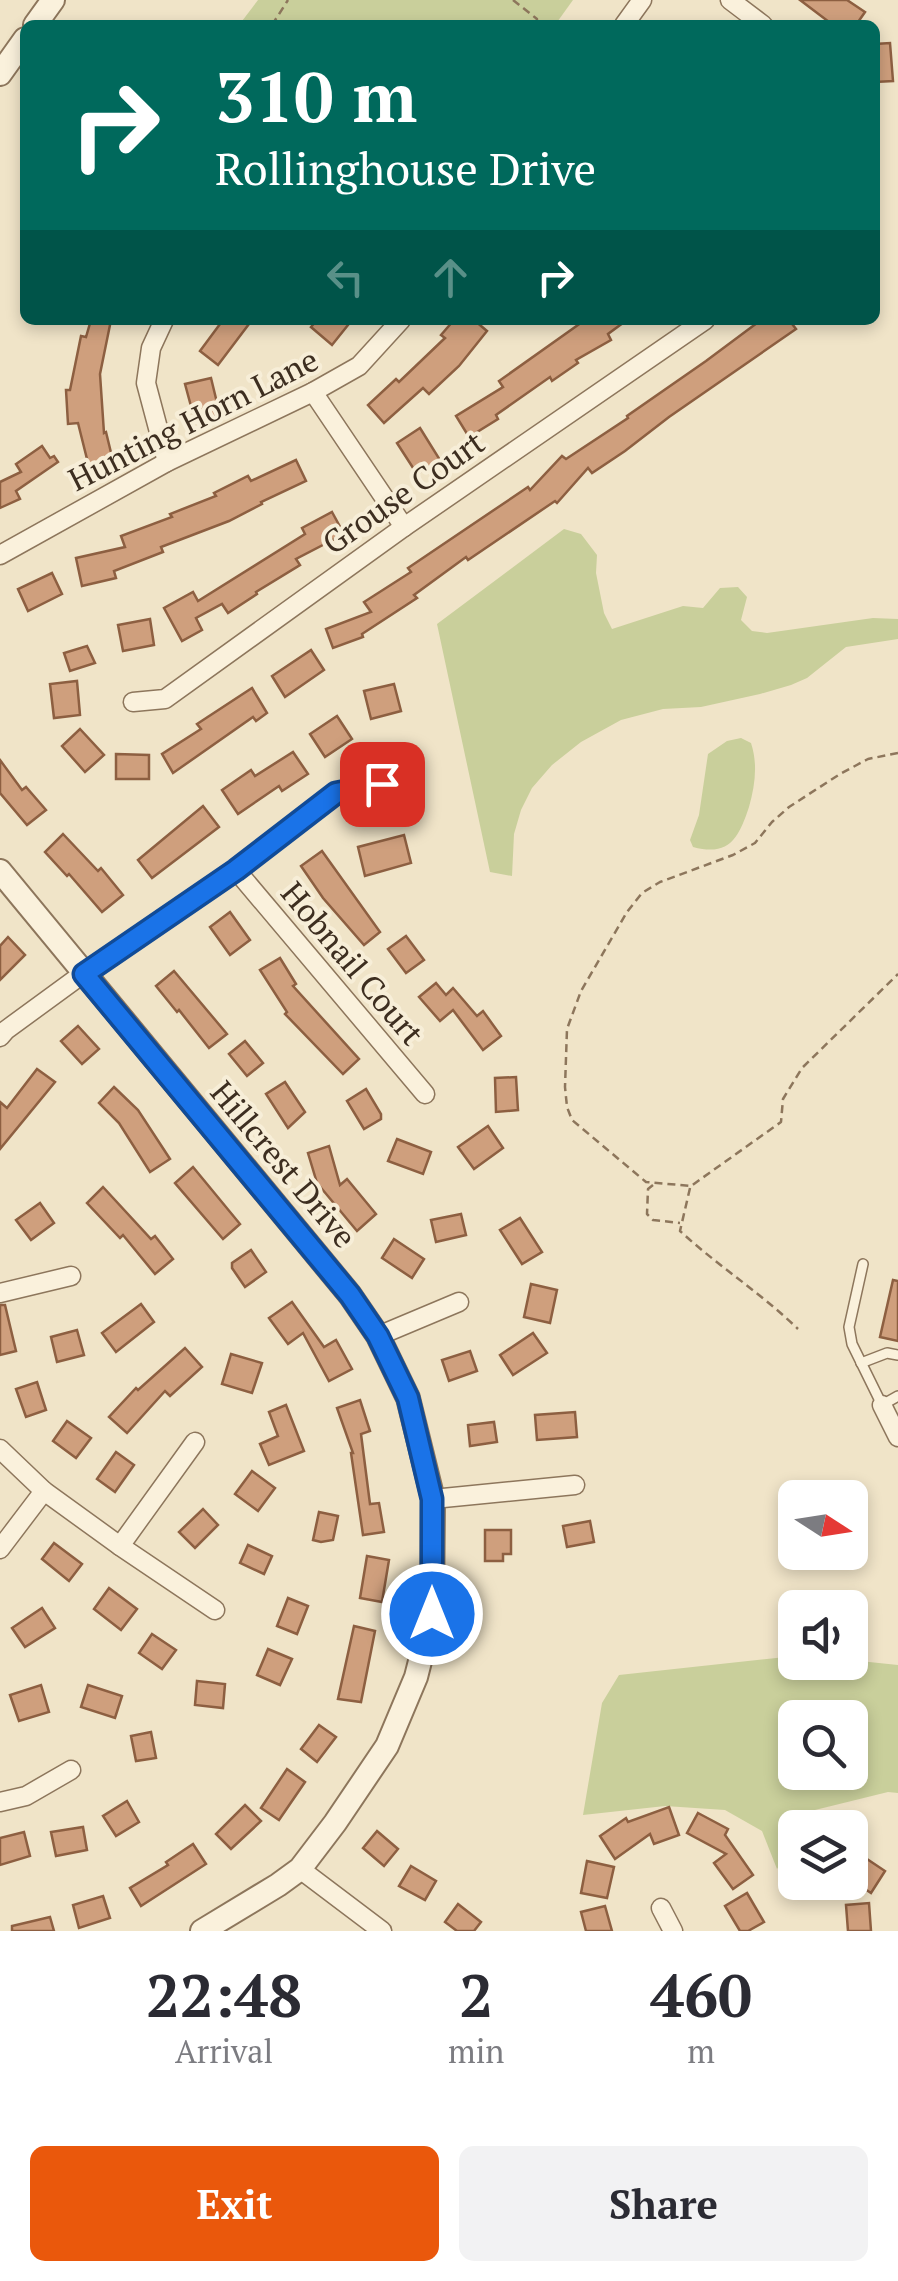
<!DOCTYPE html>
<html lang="en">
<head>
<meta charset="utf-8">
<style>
  body { margin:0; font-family:"PT Serif",serif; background:#f2f2f3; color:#2b2b33; height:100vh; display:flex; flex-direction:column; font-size:38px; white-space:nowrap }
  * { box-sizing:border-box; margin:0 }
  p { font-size:32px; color:#7c7c81 }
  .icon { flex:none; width:55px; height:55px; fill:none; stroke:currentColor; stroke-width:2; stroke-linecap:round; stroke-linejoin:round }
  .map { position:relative; height:1931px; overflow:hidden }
  .side { display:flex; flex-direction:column; background:#fff; flex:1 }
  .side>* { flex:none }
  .guide { position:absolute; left:20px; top:20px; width:860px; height:305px; border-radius:15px; box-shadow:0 5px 15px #0003; background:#00695c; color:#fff; overflow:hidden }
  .needle { width:65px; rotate:102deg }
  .controls { position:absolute; left:778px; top:1480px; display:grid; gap:20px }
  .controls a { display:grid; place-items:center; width:90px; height:90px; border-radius:15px; background:#fff; box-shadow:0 5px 15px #0003; font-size:50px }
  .pin { position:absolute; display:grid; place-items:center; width:85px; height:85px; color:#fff; margin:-42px; border-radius:20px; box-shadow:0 5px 15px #0006 }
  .me { position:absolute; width:110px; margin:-55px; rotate:0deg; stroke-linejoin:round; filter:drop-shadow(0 0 8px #0008) }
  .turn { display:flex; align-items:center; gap:35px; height:210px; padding:0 30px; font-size:45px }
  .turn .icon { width:130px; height:130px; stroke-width:2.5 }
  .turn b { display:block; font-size:70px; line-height:85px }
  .lanes { display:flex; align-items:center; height:95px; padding:0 30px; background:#0003; justify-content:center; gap:50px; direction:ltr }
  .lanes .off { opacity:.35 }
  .eta { display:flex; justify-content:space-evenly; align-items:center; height:170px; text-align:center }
  .eta b { font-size:60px; font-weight:700; line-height:70px }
  .cta { display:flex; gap:20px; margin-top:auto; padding:20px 30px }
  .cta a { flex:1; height:115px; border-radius:15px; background:#ea580c; color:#fff; font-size:40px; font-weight:700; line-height:115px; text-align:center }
  .cta a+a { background:#f2f2f3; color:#2b2b33 }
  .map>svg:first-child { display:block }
  .green { fill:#c9cf9b; fill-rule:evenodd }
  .building { fill:#cf9f7d; stroke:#8d5f41; stroke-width:2.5 }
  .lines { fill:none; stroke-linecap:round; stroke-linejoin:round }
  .service-casing { stroke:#8d765c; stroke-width:12 }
  .minor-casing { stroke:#8d765c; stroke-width:21 }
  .tertiary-casing { stroke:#8d765c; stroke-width:26 }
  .path { stroke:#8d765c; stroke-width:2.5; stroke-dasharray:8 5; stroke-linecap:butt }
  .service { stroke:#faf1dc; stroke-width:9 }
  .minor { stroke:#faf1dc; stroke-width:18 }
  .tertiary { stroke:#faf1dc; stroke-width:22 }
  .route-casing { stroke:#114b97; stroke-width:25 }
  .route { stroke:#1a73e8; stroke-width:18 }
  .labels { text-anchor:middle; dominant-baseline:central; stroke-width:8; stroke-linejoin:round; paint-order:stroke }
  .street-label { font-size:32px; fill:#3d2e20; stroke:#f7eed8 }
</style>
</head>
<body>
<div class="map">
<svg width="898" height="1931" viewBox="0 0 898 1931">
  <rect width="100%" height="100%" fill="#f0e4c8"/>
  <g class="green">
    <polygon points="258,0 573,0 555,25 239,25"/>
    <polygon points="564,529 581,534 597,555 596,573 604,613 612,629 683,606 703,608 720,588 738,587 747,597 741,620 752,631 767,633 873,618 898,619 898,639 846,647 807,678 791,685 760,694 701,707 663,709 621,720 581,742 552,765 532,788 521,810 514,834 512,876 490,872 437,624"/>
    <path d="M741 738 751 743C758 764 755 786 749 807 739 837 730 857 693 847L690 840 699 815 708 754 727 741Z"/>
    <path d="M795 1656V1662H850V1660L898 1665V1793L888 1792 815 1810 804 1827 795 1828V1841L777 1869 762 1831 725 1810 665 1806 583 1815 602 1703 619 1675ZM795 1718H850V1772H795Z"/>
  </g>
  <g class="building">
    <polygon points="800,0 847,0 865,12 856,25 833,25"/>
    <polygon points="890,43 893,81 875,82 875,44"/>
    <polygon points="91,320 111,320 100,374 104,433 106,432 114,465 90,471 78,423 68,424 66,390 70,390 81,336 86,337"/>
    <polygon points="223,320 252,320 218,365 200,351"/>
    <polygon points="317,320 352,320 332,345 311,327"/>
    <polygon points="454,320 474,320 487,331 459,366 429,394 423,388 384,423 368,405 396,379 399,382 445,338 441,335"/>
    <polygon points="585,320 627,320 608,334 611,340 576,360 578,363 552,381 550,377 496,415 498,419 469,437 456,416 503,387 499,381"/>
    <polygon points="761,320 789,320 796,329 669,417 625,451 592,473 588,468 557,503 555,501 468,560 466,557 414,595 417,598 362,634 363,637 333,648 326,629 371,612 364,602 411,572 408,568 528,487 530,490 562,456 566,459 628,418 627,416 706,361"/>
    <polygon points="211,378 220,415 195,421 185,384"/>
    <polygon points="420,428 440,460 417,474 397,443"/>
    <polygon points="42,446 50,458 54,456 58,462 16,491 20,499 0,508 0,482 21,472 16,464"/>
    <polygon points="296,460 306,481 261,502 262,504 229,521 161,547 163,552 114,571 116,578 82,586 76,558 125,547 121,536 172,517 170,514 216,496 214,493 248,476 251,481"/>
    <polygon points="332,512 344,534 296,559 300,565 256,592 257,594 228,613 222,604 196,618 202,630 182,641 164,608 193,592 198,601 305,534 302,528"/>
    <polygon points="52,573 62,594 28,611 18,589"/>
    <polygon points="150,619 154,645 123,651 118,625"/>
    <polygon points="87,646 95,663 70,671 64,653"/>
    <polygon points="311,650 324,670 285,697 272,676"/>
    <polygon points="77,681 80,715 54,718 50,684"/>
    <polygon points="394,684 401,711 371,719 364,691"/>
    <polygon points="252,688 267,713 256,721 253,717 173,773 162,754 201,729 197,724"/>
    <polygon points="337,716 352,739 325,757 310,734"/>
    <polygon points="80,729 104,755 85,772 62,746"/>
    <polygon points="293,752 308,774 282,791 279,786 238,814 222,790 251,770 255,776"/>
    <polygon points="116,754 149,755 149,779 116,779"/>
    <polygon points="0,760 22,790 26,787 46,810 27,825 0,793"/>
    <polygon points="203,806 219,827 152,878 138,860"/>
    <polygon points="63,834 98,871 101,868 123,895 102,912 69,874 67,876 45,852"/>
    <polygon points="404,835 411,863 365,876 358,847"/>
    <polygon points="322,851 380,932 364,945 323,898 301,866"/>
    <polygon points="230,912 250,940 230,955 210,927"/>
    <polygon points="406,936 424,960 406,973 388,949"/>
    <polygon points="8,937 25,955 0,980 0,946"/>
    <polygon points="280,958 296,984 293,986 359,1059 343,1074 285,1014 287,1012 260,970"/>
    <polygon points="174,971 227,1034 209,1048 179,1010 177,1012 156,986"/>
    <polygon points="436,983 446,995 453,988 477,1016 483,1011 501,1036 483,1050 453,1010 440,1021 419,997"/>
    <polygon points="78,1026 99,1049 82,1064 61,1041"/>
    <polygon points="245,1041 263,1063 247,1076 229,1054"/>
    <polygon points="37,1069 55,1082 0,1149 0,1102 7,1108"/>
    <polygon points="516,1077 518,1110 496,1112 495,1078"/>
    <polygon points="285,1082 305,1112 288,1128 266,1094"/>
    <polygon points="114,1087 138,1110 170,1159 150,1172 119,1123 99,1103"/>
    <polygon points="366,1089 381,1114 381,1119 364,1129 347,1101"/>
    <polygon points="488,1126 503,1148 474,1169 458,1147"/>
    <polygon points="397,1139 431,1152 423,1174 388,1161"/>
    <polygon points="329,1146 340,1185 347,1179 376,1214 357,1231 317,1183 308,1153"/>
    <polygon points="193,1167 240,1224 223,1239 175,1183"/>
    <polygon points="103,1187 151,1239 155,1236 173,1259 155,1274 123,1235 120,1238 87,1203"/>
    <polygon points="40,1203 54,1223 31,1240 16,1220"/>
    <polygon points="461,1214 466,1235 436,1242 431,1220"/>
    <polygon points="520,1218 542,1252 522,1264 500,1230"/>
    <polygon points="394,1239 424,1259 412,1278 382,1258"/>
    <polygon points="251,1250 266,1272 245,1287 232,1268 232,1263"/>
    <polygon points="893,1280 898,1281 898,1341 880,1337"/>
    <polygon points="531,1284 557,1290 550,1323 524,1317"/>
    <polygon points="292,1302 324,1347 336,1340 352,1369 329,1381 303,1333 288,1344 269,1318"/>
    <polygon points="141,1304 154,1322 116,1352 102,1333"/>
    <polygon points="0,1305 5,1305 16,1351 0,1355"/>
    <polygon points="77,1330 84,1355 57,1362 51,1337"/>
    <polygon points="533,1333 547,1353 513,1375 500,1355"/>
    <polygon points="185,1348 202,1367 170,1396 165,1391 127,1433 109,1417 136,1388 138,1390"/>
    <polygon points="470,1351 477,1371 449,1381 442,1360"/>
    <polygon points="231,1354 262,1363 252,1393 222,1384"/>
    <polygon points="37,1382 46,1410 26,1417 16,1389"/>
    <polygon points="360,1400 370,1431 361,1434 370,1504 379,1503 384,1532 363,1535 351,1453 353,1453 337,1408"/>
    <polygon points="286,1405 304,1451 269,1465 260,1444 278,1436 269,1412"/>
    <polygon points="575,1412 577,1437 537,1440 535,1415"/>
    <polygon points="67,1421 91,1438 76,1458 53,1441"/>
    <polygon points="494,1422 497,1442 470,1446 468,1425"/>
    <polygon points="116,1452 134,1465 115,1492 97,1479"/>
    <polygon points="252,1471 275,1488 258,1511 235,1494"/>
    <polygon points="203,1509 218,1525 195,1548 179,1532"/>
    <polygon points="319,1512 338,1516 333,1540 321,1542 313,1540"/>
    <polygon points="590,1521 594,1542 567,1547 563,1526"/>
    <polygon points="485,1530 511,1530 511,1554 503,1554 503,1561 485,1561"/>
    <polygon points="54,1543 82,1564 69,1581 42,1559"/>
    <polygon points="248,1545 272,1556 264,1574 240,1563"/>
    <polygon points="367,1556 389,1560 382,1602 360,1598"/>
    <polygon points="109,1588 137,1609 121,1630 94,1609"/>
    <polygon points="288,1598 308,1606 297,1634 277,1626"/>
    <polygon points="42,1608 55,1628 25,1647 12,1628"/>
    <polygon points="354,1626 375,1631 361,1702 338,1699"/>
    <polygon points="152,1634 176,1650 162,1669 139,1653"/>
    <polygon points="268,1649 292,1659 280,1685 257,1675"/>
    <polygon points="197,1681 225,1684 223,1708 195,1705"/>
    <polygon points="41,1685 49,1712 19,1721 10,1695"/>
    <polygon points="88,1685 122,1696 115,1718 81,1707"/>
    <polygon points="319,1725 336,1737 317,1762 301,1749"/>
    <polygon points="151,1732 156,1758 136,1761 131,1736"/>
    <polygon points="287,1769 305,1782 279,1820 261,1808"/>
    <polygon points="127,1801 139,1822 116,1836 103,1816"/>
    <polygon points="245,1805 261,1821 231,1849 216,1834"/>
    <polygon points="669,1807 679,1835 654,1844 650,1834 615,1859 600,1836 626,1818 628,1822"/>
    <polygon points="698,1813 728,1829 725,1835 753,1875 733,1889 714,1863 726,1854 687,1833"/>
    <polygon points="83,1827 87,1850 56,1856 51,1832"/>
    <polygon points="377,1831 398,1849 384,1866 363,1848"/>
    <polygon points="24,1832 30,1856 0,1865 0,1838"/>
    <polygon points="193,1844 206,1864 141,1906 130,1888 168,1865 166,1862"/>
    <polygon points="864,1857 885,1871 871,1893 850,1879"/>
    <polygon points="587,1861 614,1867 607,1898 581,1893"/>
    <polygon points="411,1866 436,1881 425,1900 399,1886"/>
    <polygon points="747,1893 764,1922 748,1931 740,1931 725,1906"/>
    <polygon points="103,1896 110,1918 79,1928 73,1905"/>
    <polygon points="869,1903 871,1931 848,1931 846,1905"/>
    <polygon points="458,1904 481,1922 474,1931 457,1931 445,1922"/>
    <polygon points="605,1906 612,1931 586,1931 581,1912"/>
    <polygon points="50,1917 54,1931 12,1931 12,1926"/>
  </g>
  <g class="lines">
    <g class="service-casing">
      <g id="service">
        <polyline points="863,1264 849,1327 852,1344 882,1405 898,1396"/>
        <polyline points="861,1363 887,1353 898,1355"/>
      </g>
    </g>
    <g class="minor-casing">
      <g id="minor">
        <polyline points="730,0 763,25"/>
        <polyline points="624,25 642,0"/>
        <polyline points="164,320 151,348 146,383 167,462"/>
        <polyline points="313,392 404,527"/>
        <polyline points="0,555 167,462 313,392 359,366 401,320"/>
        <polyline points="133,702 165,699 404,527 705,320"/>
        <polyline points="236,870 425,1094"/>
        <polyline points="0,1037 6,1030 84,973 236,870 336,793 382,783"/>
        <polyline points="0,1293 71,1276"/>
        <polyline points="378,1336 459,1302"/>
        <polyline points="882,1405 898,1437"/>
        <polyline points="0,1449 44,1491 120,1546 215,1610"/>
        <polyline points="433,1499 575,1485"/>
        <polyline points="120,1546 195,1442"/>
        <polyline points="0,1549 44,1491"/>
        <polyline points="0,1802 26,1796 71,1770"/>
        <polyline points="300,1869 382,1931"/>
        <polyline points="661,1908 673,1931"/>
      </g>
    </g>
    <g class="tertiary-casing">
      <g id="tertiary">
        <polyline points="35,25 53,0"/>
        <polyline points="0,74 25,39"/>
        <polyline points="0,871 350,1295 378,1336 408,1398 433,1499 432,1614 416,1677 387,1746 335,1823 300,1869 278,1885 202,1931"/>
      </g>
    </g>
    <g class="path">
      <polyline points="513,0 537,19 536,25"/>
      <polyline points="272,25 288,0"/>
      <polyline points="898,753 868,759 840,774 789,807 772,822 755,843 733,855 660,882 642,893 627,912 581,991 567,1029 565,1087 567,1107 572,1120 646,1182 691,1186 781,1122 783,1099 802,1068 898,974"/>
      <polyline points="653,1185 648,1189 647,1214 653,1220 680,1223"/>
      <path d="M690 1188 680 1231C718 1266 761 1293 798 1329"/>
    </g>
    <use href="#service" class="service"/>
    <use href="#minor" class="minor"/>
    <use href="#tertiary" class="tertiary"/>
  </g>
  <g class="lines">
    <g class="route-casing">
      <polyline id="route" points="382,784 336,793 236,870 84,974 350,1295 378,1336 408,1398 432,1499 432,1614"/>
    </g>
    <use href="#route" class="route"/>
  </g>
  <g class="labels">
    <g class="street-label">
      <text transform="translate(193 419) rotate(-27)">Hunting Horn Lane</text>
      <text transform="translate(403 492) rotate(-35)">Grouse Court</text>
      <text transform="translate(353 963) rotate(50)">Hobnail Court</text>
      <text transform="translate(284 1164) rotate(50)">Hillcrest Drive</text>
    </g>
  </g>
</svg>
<div class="controls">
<a><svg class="needle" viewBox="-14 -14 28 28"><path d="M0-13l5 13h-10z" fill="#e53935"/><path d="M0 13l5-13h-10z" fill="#7c7c81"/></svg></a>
<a><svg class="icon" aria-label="sound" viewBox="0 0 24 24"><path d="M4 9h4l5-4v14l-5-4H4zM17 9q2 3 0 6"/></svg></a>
<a><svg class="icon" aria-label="search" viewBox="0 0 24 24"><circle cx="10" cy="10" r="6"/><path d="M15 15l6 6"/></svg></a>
<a><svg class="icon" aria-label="layers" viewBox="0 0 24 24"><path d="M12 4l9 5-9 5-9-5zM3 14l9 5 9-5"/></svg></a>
</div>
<div class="pin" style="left:382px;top:784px;background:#d93025"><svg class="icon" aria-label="arrive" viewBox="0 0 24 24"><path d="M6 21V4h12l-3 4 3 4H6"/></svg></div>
<svg class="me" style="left:432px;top:1614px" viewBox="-20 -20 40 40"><circle r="17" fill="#1a73e8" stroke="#fff" stroke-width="3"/><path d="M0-11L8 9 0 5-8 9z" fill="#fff"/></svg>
<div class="guide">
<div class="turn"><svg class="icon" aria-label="right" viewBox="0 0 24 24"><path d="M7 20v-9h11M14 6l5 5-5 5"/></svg><div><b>310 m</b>Rollinghouse Drive</div></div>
<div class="lanes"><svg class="icon off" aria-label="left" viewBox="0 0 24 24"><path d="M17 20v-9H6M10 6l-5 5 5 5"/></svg><svg class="icon off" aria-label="ahead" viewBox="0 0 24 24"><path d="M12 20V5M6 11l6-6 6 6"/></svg><svg class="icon" aria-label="right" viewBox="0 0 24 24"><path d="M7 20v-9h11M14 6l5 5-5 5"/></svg></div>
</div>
</div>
<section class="side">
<div class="eta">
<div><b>22:48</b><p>Arrival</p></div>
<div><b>2</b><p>min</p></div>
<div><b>460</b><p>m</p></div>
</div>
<div class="cta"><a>Exit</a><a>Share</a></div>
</section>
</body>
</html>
